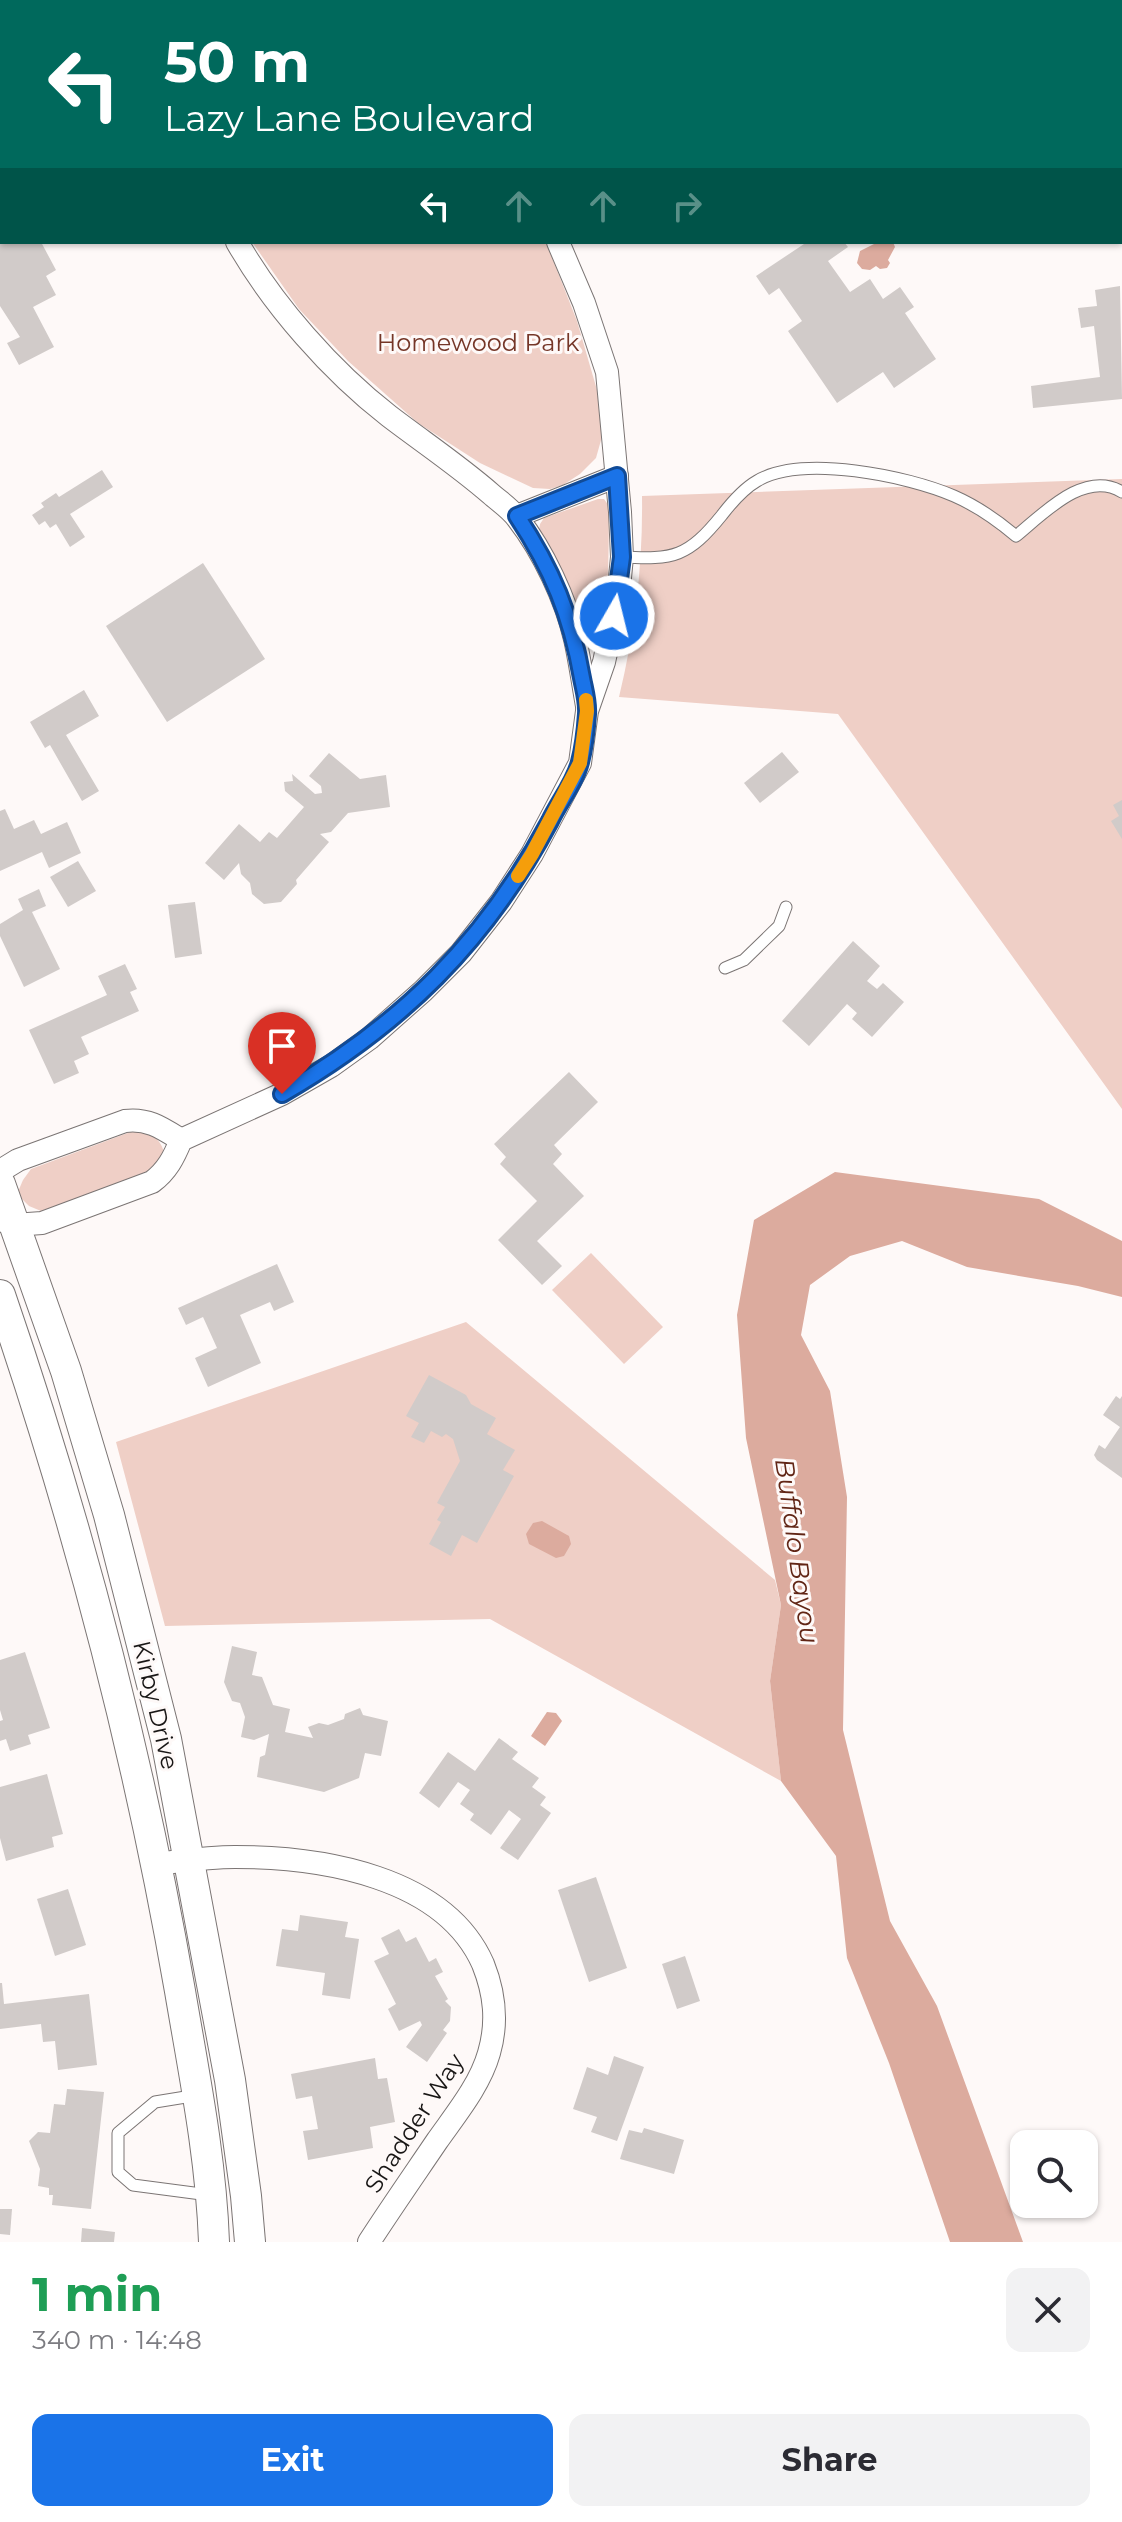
<!DOCTYPE html>
<html lang="en">
<head>
<meta charset="utf-8">
<style>
  body { margin:0; font-family:Montserrat,sans-serif; background:#f2f2f3; color:#2b2b33; height:100vh; display:flex; flex-direction:column; font-size:30px; white-space:nowrap }
  * { box-sizing:border-box; margin:0 }
  p { font-size:26px; color:#7c7c81 }
  .icon { flex:none; width:44px; height:44px; fill:none; stroke:currentColor; stroke-width:2; stroke-linecap:round; stroke-linejoin:round }
  .map { position:relative; height:2242px; overflow:hidden }
  .drawer { display:flex; flex-direction:column; background:#fff; flex:1 }
  .drawer>* { flex:none }
  .hud { position:absolute; left:0px; top:0px; width:1122px; height:244px; box-shadow:0 2px 6px #0004; background:#00695c; color:#fff; overflow:hidden }
  .controls { position:absolute; left:1010px; top:2130px; display:grid; gap:16px }
  .controls a { display:grid; place-items:center; width:88px; height:88px; border-radius:16px; background:#fff; box-shadow:0 2px 6px #0004; font-size:40px }
  .pin { position:absolute; display:grid; place-items:center; width:68px; height:68px; color:#fff; margin:-82px -34px; border-radius:50% 50% 50% 0; rotate:-45deg; box-shadow:0 0 8px #0007 }
  .pin .icon { rotate:45deg }
  .me { position:absolute; width:88px; margin:-44px; rotate:8deg; stroke-linejoin:round; filter:drop-shadow(0 0 6px #0008) }
  .turn { display:flex; align-items:center; gap:28px; height:168px; padding:0 32px; font-size:36px }
  .turn .icon { width:104px; height:104px; stroke-width:2.5 }
  .turn b { display:block; font-size:56px; line-height:68px }
  .lanes { display:flex; align-items:center; height:76px; padding:0 32px; background:#0003; justify-content:center; gap:40px; direction:ltr }
  .lanes .off { opacity:.35 }
  .round { display:grid; place-items:center; flex:none; width:84px; height:84px; border-radius:16px; background:#f2f2f3 }
  .headline { display:flex; align-items:center; justify-content:space-between; height:136px; padding:0 32px }
  h1 { font-size:48px; font-weight:700; line-height:60px; color:#1e9e55 }
  .button { display:flex; gap:16px; margin-top:auto; padding:16px 32px }
  .button a { flex:1; height:92px; border-radius:16px; background:#1a73e8; color:#fff; font-size:32px; font-weight:700; line-height:92px; text-align:center }
  .button a+a { background:#f2f2f3; color:#2b2b33 }
  .map>svg:first-child { display:block }
  .green { fill:#efcfc6 }
  .water { fill:#dcab9e }
  .lines { fill:none; stroke-linecap:round; stroke-linejoin:round }
  .stream { stroke:#dcab9e; stroke-width:6 }
  .building { fill:#d1cbc9 }
  .service-casing { stroke:#7b7574; stroke-width:13 }
  .minor-casing { stroke:#7b7574; stroke-width:24 }
  .secondary-casing { stroke:#7b7574; stroke-width:32 }
  .service { stroke:#fff; stroke-width:11 }
  .minor { stroke:#fff; stroke-width:22 }
  .secondary { stroke:#fff; stroke-width:30 }
  .route-casing { stroke:#114b97; stroke-width:20 }
  .route { stroke:#1a73e8; stroke-width:14 }
  .slow { stroke:#f59e0b; stroke-width:14 }
  .labels { text-anchor:middle; dominant-baseline:central; stroke-width:6; stroke-linejoin:round; paint-order:stroke }
  .park-label { font-size:24px; fill:#753627; stroke:#fef9f8 }
  .street-label { font-size:24px; fill:#181615; stroke:#fef9f8 }
  .water-label { font-size:26px; font-style:italic; fill:#612515; stroke:#fef9f8 }
</style>
</head>
<body>
<div class="map">
<svg width="1122" height="2242" viewBox="0 0 1122 2242">
  <rect width="100%" height="100%" fill="#fef9f8"/>
  <g class="green">
    <polygon points="252,242 546,242 577,321 597,390 603,433 596,458 580,474 563,485 550,489 533,488 480,463 418,423 348,361 299,309"/>
    <path d="M1122 479V1109L838 714 619 697C635 631 643 565 642 496Z"/>
    <path d="M598 499H604L609 506C608 532 612 624 593 639L585 636 563 571 539 530 540 524 544 518Z"/>
    <path d="M133 1131C149 1132 159 1136 164 1152L149 1173 41 1211 29 1206 17 1194 23 1180 31 1169Z"/>
    <polygon points="591,1253 663,1327 624,1364 552,1290"/>
    <polygon points="466,1322 775,1580 781,1605 770,1681 781,1781 490,1619 165,1626 116,1442"/>
  </g>
  <g class="water">
    <polygon points="878,242 893,242 895,247 888,260 890,263 887,268 880,269 876,266 870,270 862,269 857,263 860,251"/>
    <polygon points="835,1172 1039,1199 1122,1241 1122,1297 1078,1286 967,1267 902,1241 850,1256 810,1285 801,1335 830,1391 847,1497 843,1730 890,1921 937,2006 1023,2242 950,2242 889,2063 847,1958 836,1856 781,1781 770,1681 781,1605 746,1438 737,1315 754,1220"/>
    <polygon points="542,1521 569,1536 571,1544 564,1556 556,1558 529,1544 526,1534 533,1523"/>
    <polygon points="547,1712 556,1713 562,1721 545,1746 531,1736"/>
  </g>
  <g class="lines">
    <polyline class="stream" points="1120,96 1122,95"/>
  </g>
  <g class="building">
    <polygon points="0,242 41,242 56,270 46,276 56,295 33,307 54,347 19,365 7,343 20,337 0,306"/>
    <polygon points="807,242 844,242 848,247 828,261 850,292 870,279 883,299 900,287 914,307 905,313 936,359 894,388 883,372 837,403 788,331 802,321 779,288 769,295 756,276"/>
    <polygon points="1120,286 1122,399 1033,408 1031,386 1100,377 1094,326 1081,328 1078,308 1097,306 1095,290"/>
    <polygon points="102,470 113,487 70,514 85,537 70,547 56,524 50,528 45,521 39,525 32,515 44,507 41,503 56,493 59,497"/>
    <polygon points="203,563 265,659 167,722 106,626"/>
    <polygon points="84,690 99,716 66,735 99,791 82,801 50,745 45,748 30,722"/>
    <polygon points="782,752 799,772 760,803 744,783"/>
    <polygon points="329,753 360,779 386,775 390,807 348,813 331,832 320,834 329,842 296,880 297,884 281,902 264,904 252,894 250,883 241,874 239,863 224,880 205,863 239,824 260,842 269,832 277,838 304,807 285,791 284,782 293,781 292,774 315,794 322,793 321,786 309,776"/>
    <polygon points="1122,800 1122,839 1111,821 1119,816 1113,805"/>
    <polygon points="5,809 14,829 34,820 41,834 67,822 81,853 49,868 42,852 0,871 0,811"/>
    <polygon points="78,861 96,891 68,907 50,877"/>
    <polygon points="39,889 46,906 32,912 60,969 24,987 0,936 0,924 23,910 18,899"/>
    <polygon points="195,902 202,954 175,958 168,905"/>
    <polygon points="853,941 880,966 867,981 877,989 883,983 904,1002 872,1037 852,1019 857,1013 847,1004 809,1046 782,1021"/>
    <polygon points="125,964 137,989 130,992 139,1011 81,1037 89,1054 74,1061 79,1073 54,1084 29,1030 107,995 98,976"/>
    <polygon points="569,1072 598,1102 554,1145 562,1154 553,1164 584,1196 537,1241 562,1266 542,1285 498,1240 537,1201 500,1164 506,1157 494,1144"/>
    <polygon points="277,1264 294,1302 274,1311 270,1302 240,1315 261,1363 208,1387 195,1358 217,1348 203,1317 186,1325 178,1308"/>
    <polygon points="429,1375 466,1395 471,1404 496,1418 487,1434 515,1450 503,1470 514,1476 477,1543 462,1535 451,1556 429,1544 441,1522 437,1520 445,1507 437,1503 460,1461 453,1439 446,1434 442,1437 431,1431 424,1443 411,1437 419,1423 406,1416"/>
    <polygon points="1116,1396 1120,1399 1122,1396 1122,1478 1097,1460 1094,1455 1099,1445 1105,1449 1120,1427 1103,1415"/>
    <polygon points="232,1646 257,1652 252,1675 262,1677 273,1705 290,1709 285,1732 313,1738 308,1727 319,1723 328,1725 344,1719 345,1714 360,1708 363,1715 388,1721 381,1756 365,1753 359,1778 324,1792 257,1777 260,1757 265,1755 269,1734 254,1740 241,1737 245,1717 240,1703 232,1701 224,1682"/>
    <polygon points="25,1652 50,1728 28,1735 31,1744 10,1751 6,1739 0,1741 0,1721 3,1720 0,1710 0,1660"/>
    <polygon points="499,1738 518,1752 512,1759 539,1778 532,1787 546,1797 540,1805 551,1813 518,1860 500,1848 521,1819 509,1810 491,1835 470,1820 474,1814 460,1804 470,1790 458,1782 439,1808 419,1793 448,1752 475,1771"/>
    <polygon points="47,1774 63,1834 52,1837 54,1847 6,1861 0,1838 0,1787"/>
    <polygon points="596,1877 627,1968 589,1982 558,1890"/>
    <polygon points="68,1889 86,1945 55,1956 37,1899"/>
    <polygon points="300,1915 348,1922 345,1937 359,1939 350,1999 322,1995 325,1973 276,1966 282,1929 298,1931"/>
    <polygon points="399,1929 406,1942 416,1937 429,1962 436,1958 443,1972 435,1976 448,1999 445,2001 451,2007 450,2021 443,2030 447,2033 427,2062 406,2047 422,2025 420,2021 399,2031 388,2009 396,2004 374,1961 389,1954 381,1938"/>
    <polygon points="685,1956 700,2001 677,2009 662,1964"/>
    <polygon points="0,1983 2,1983 4,2004 89,1994 97,2065 58,2070 55,2041 43,2042 41,2024 0,2029"/>
    <polygon points="614,2056 644,2067 617,2141 591,2132 597,2117 573,2109 587,2067 608,2075"/>
    <polygon points="375,2058 378,2079 387,2078 395,2122 370,2127 373,2148 308,2160 303,2131 318,2129 312,2096 296,2099 291,2074"/>
    <polygon points="67,2089 104,2092 91,2209 52,2205 53,2195 49,2195 49,2188 38,2186 40,2169 29,2141 38,2132 50,2133 54,2104 65,2105"/>
    <polygon points="644,2128 684,2140 674,2174 620,2159 629,2130 642,2133"/>
    <polygon points="0,2209 12,2209 10,2235 0,2234"/>
    <polygon points="82,2228 115,2232 114,2242 81,2242"/>
  </g>
  <g class="lines">
    <g class="service-casing">
      <g id="service">
        <polyline points="717,0 718,2"/>
        <polyline points="761,0 763,2"/>
        <polyline points="660,2 662,0"/>
        <path d="M622 557C674 560 688 557 722 515 732 502 743 489 757 481 802 454 908 476 954 496 977 506 997 520 1016 536 1043 514 1085 469 1122 492"/>
        <polyline points="725,968 744,960 779,926 786,907"/>
        <polyline points="198,2095 155,2102 118,2133 118,2172 133,2185 209,2195"/>
      </g>
    </g>
    <g class="minor-casing">
      <g id="minor">
        <polyline points="147,0 148,2"/>
        <polyline points="358,0 361,2"/>
        <path d="M237 242C273 305 331 371 389 416 423 442 459 466 491 494 500 502 511 509 518 519 543 551 566 600 575 639 580 661 583 684 587 706"/>
        <polyline points="517,516 617,476"/>
        <path d="M0 1171 18 1160 125 1121C148 1118 162 1128 181 1140"/>
        <path d="M3 1221 14 1225 42 1223 152 1182C167 1171 174 1157 181 1140L282 1094 331 1066 370 1038 423 991 461 953 501 902 532 854 580 763 587 711 604 662 618 598 622 557 620 512 607 372 584 303 558 242"/>
        <path d="M156 1864C182 1861 209 1857 235 1857 321 1857 444 1876 483 1964 495 1994 498 2022 489 2053 480 2085 456 2114 437 2141 414 2175 391 2208 369 2242"/>
      </g>
    </g>
    <g class="secondary-casing">
      <g id="secondary">
        <polyline points="0,1184 66,1371 109,1515 166,1739 230,2080 246,2196 250,2242"/>
        <path d="M0 1295C78 1522 139 1755 180 1991 194 2074 211 2157 214 2242"/>
      </g>
    </g>
    <use href="#service" class="service"/>
    <use href="#minor" class="minor"/>
    <use href="#secondary" class="secondary"/>
  </g>
  <g class="lines">
    <g class="route-casing">
      <path id="route" d="M282 1094C401 1025 485 943 550 821 559 802 575 782 580 762 584 747 586 729 587 714 588 702 584 689 582 678 571 615 552 569 517 516L617 476 622 557 614 616"/>
    </g>
    <use href="#route" class="route"/>
    <polyline class="slow" points="518,876 532,854 580,763 587,711 586,700"/>
  </g>
  <g class="labels">
    <g class="park-label">
      <text x="478" y="342">Homewood Park</text>
    </g>
    <g class="street-label">
      <text transform="translate(156 1705) rotate(77)">Kirby Drive</text>
      <text transform="translate(414 2123) rotate(-57)">Shadder Way</text>
    </g>
    <g class="water-label">
      <text transform="translate(797 1551) rotate(82)">Buffalo Bayou</text>
    </g>
  </g>
</svg>
<div class="controls">
<a><svg class="icon" aria-label="search" viewBox="0 0 24 24"><circle cx="10" cy="10" r="6"/><path d="M15 15l6 6"/></svg></a>
</div>
<div class="pin" style="left:282px;top:1094px;background:#d93025"><svg class="icon" aria-label="arrive" viewBox="0 0 24 24"><path d="M6 21V4h12l-3 4 3 4H6"/></svg></div>
<svg class="me" style="left:614px;top:616px" viewBox="-20 -20 40 40"><circle r="17" fill="#1a73e8" stroke="#fff" stroke-width="3"/><path d="M0-11L8 9 0 5-8 9z" fill="#fff"/></svg>
<div class="hud">
<div class="turn"><svg class="icon" aria-label="left" viewBox="0 0 24 24"><path d="M17 20v-9H6M10 6l-5 5 5 5"/></svg><div><b>50 m</b>Lazy Lane Boulevard</div></div>
<div class="lanes"><svg class="icon" aria-label="left" viewBox="0 0 24 24"><path d="M17 20v-9H6M10 6l-5 5 5 5"/></svg><svg class="icon off" aria-label="ahead" viewBox="0 0 24 24"><path d="M12 20V5M6 11l6-6 6 6"/></svg><svg class="icon off" aria-label="ahead" viewBox="0 0 24 24"><path d="M12 20V5M6 11l6-6 6 6"/></svg><svg class="icon off" aria-label="right" viewBox="0 0 24 24"><path d="M7 20v-9h11M14 6l5 5-5 5"/></svg></div>
</div>
</div>
<section class="drawer">
<div class="headline"><div><h1>1 min</h1><p>340 m · 14:48</p></div><a class="round"><svg class="icon" aria-label="close" viewBox="0 0 24 24"><path d="M6 6l12 12M18 6L6 18"/></svg></a></div>
<div class="button"><a>Exit</a><a>Share</a></div>
</section>
</body>
</html>
